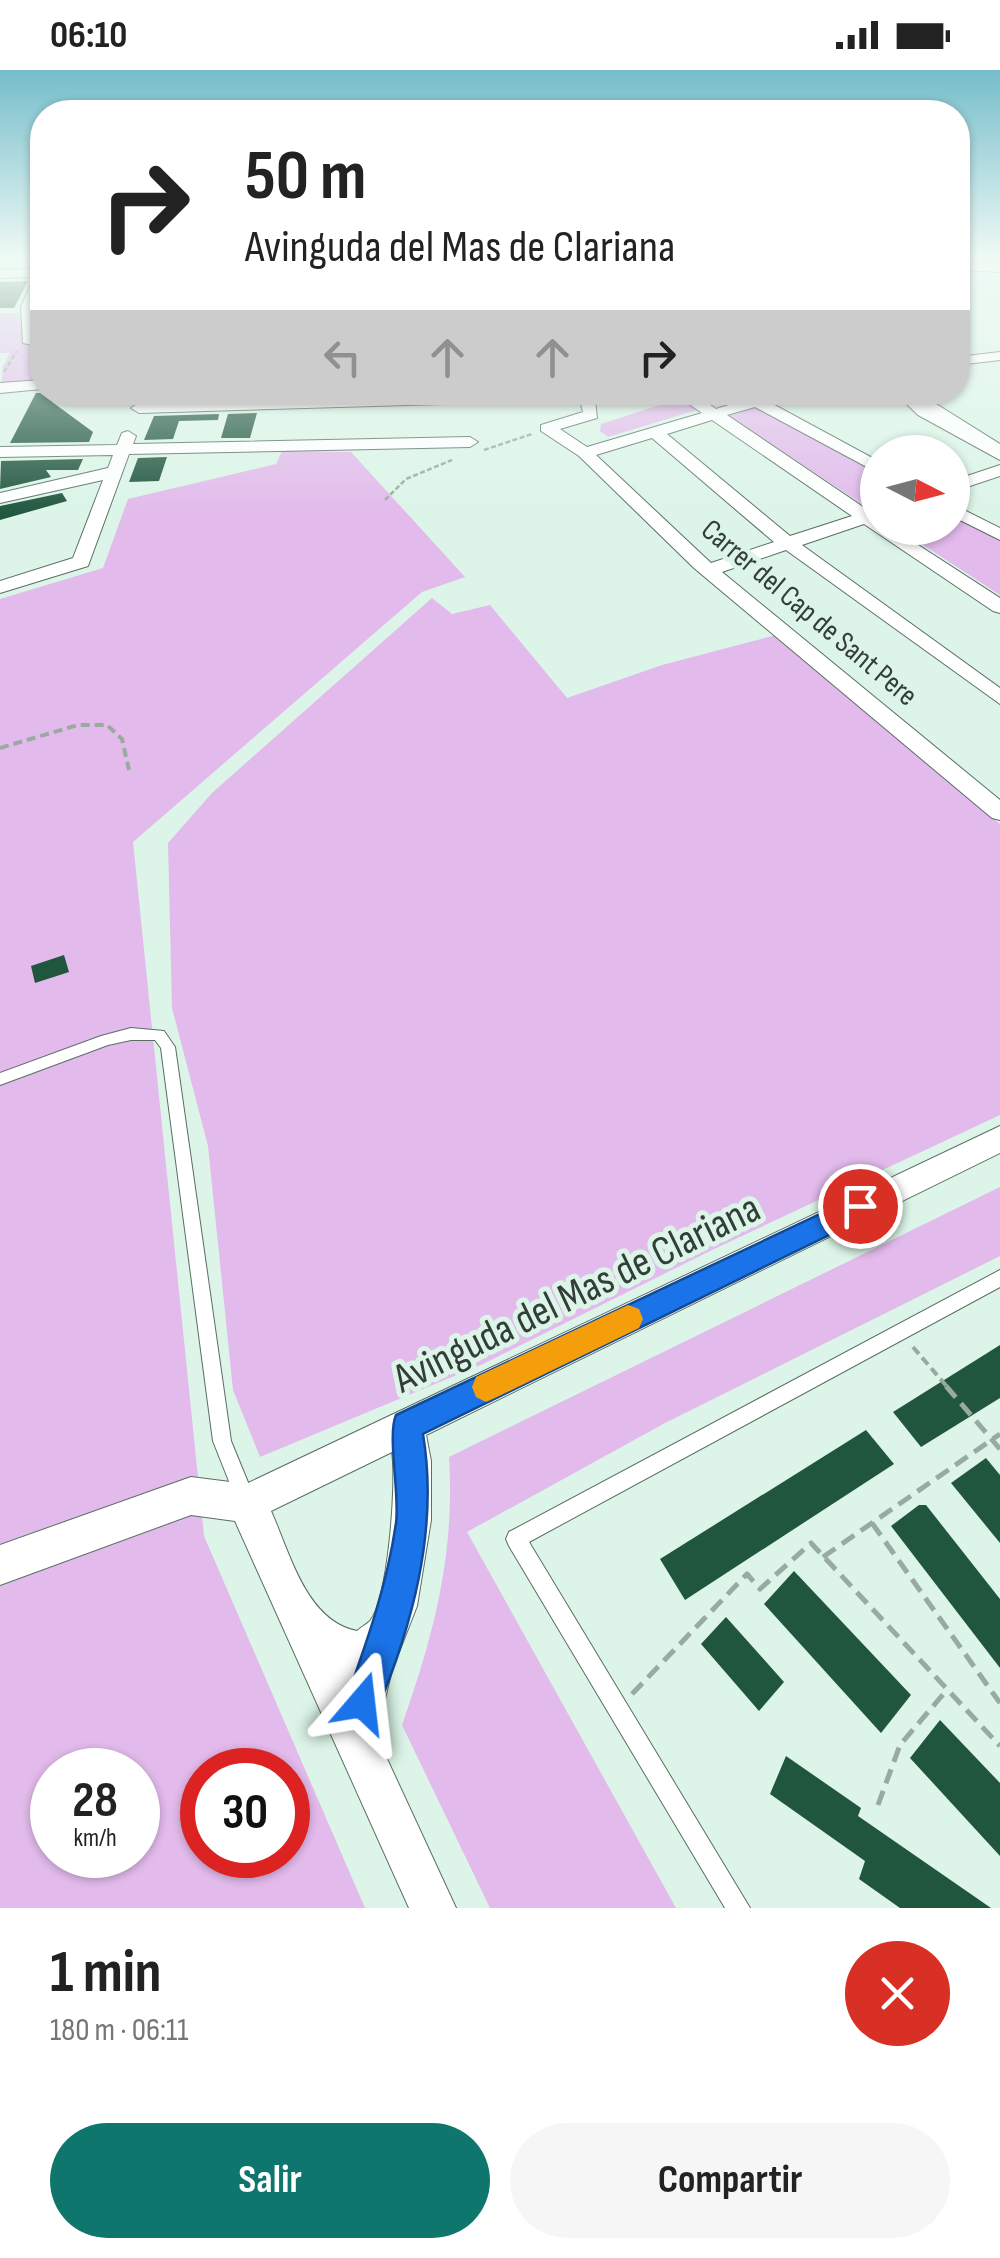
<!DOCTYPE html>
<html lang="es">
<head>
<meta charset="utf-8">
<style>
  body { margin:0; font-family:"Sofia Sans Condensed",sans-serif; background:#f6f6f6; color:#222; height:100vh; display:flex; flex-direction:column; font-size:38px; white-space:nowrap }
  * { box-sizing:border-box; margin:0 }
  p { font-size:32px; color:#767676 }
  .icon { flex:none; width:55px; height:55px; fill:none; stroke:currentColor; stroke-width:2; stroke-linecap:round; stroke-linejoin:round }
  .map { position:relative; height:1838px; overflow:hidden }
  .side { display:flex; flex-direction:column; background:#fff; flex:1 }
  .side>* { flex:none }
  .hud { position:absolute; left:30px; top:30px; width:940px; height:305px; border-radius:40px; box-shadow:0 2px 8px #0004; background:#fff; color:#222; overflow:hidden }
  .needle { width:65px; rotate:96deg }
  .tools { position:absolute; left:860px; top:365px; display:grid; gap:20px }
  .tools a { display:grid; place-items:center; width:110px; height:110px; border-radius:50%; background:#fff; box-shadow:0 2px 8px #0004; font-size:50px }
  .speed { position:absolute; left:30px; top:1678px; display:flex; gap:20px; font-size:50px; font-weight:700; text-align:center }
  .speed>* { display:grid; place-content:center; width:130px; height:130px; border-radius:50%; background:#fff; box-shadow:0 2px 8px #0004; line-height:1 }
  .speed small { font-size:25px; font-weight:400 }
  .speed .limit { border:15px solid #d22; background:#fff; color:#111 }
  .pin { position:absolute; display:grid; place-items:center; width:85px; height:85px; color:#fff; margin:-42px; border:5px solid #fff; border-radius:50%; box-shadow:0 2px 10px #0007 }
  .me { position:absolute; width:110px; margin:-55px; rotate:17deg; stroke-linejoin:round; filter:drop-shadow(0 0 8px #0008) }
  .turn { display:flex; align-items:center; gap:35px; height:210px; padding:0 50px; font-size:45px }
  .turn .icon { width:130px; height:130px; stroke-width:2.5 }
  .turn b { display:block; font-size:70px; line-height:85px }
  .lanes { display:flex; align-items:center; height:95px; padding:0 50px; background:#0003; justify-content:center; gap:50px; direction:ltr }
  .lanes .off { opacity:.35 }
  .round { display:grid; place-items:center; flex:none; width:105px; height:105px; border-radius:52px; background:#f6f6f6 }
  .summary { display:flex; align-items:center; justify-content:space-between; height:170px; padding:0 50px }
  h1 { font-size:60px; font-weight:700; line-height:75px }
  .primary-button { display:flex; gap:20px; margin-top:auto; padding:20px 50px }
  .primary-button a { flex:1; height:115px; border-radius:60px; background:#0f766e; color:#fff; font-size:40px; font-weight:700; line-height:115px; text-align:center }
  .primary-button a+a { background:#f6f6f6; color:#222 }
  .status { display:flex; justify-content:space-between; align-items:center; height:70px; padding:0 50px; background:#fff; direction:ltr }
  .status svg { height:28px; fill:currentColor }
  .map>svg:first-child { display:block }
  .green { fill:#e2baeb; fill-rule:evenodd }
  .building { fill:#20553e }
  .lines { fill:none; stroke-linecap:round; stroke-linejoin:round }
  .lane-casing { stroke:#5a6f64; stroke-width:2 }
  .street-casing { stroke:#5a6f64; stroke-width:2 }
  .secondary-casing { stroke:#5a6f64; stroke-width:2 }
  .path-far2 { stroke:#99aba1; stroke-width:2.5; stroke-dasharray:5 2.5; stroke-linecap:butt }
  .path-far1 { stroke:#99aba1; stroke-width:4; stroke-dasharray:9 5; stroke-linecap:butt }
  .path { stroke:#99aba1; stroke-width:5; stroke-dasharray:15 8; stroke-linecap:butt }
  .lane { fill:#fff; fill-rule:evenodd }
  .street { fill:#fff; fill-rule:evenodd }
  .secondary { fill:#fff; fill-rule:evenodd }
  .route { fill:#1a73e8; stroke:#114b97; stroke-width:2.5 }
  .slow { fill:#f59e0b }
  .labels { text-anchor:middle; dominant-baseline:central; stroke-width:10; stroke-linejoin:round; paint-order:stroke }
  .far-street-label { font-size:30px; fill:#343e38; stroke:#dcf5e8 }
  .near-street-label { font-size:42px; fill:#343e38; stroke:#dcf5e8 }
</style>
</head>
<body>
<div class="status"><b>06:10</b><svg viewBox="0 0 49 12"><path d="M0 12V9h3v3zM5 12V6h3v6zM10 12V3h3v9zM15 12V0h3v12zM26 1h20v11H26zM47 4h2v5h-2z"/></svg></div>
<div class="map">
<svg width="1000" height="1838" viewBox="0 0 1000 1838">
  <rect width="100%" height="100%" fill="#dcf5e8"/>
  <g class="green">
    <polygon points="0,243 19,243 24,273 42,276 42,311 1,315 3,296 10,283 0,283"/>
    <polygon points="681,328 697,340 608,367 600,361 601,354"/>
    <polygon points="757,337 877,403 877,444 729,346"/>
    <path d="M282 381 351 382 465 507 422 522 133 772 204 1466 365 1838H0V529L103 498 128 429 276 394ZM52 1700H138V1785H52ZM202 1700H288V1785H202Z"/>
    <polygon points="953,444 1000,471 1000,525 897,458 952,458"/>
    <polygon points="432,528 452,544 490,535 567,628 662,595 776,565 1000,754 1000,1045 712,1180 483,1294 260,1387 233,1320 208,1076 172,938 168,773 212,723"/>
    <path d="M1000 1117V1186L665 1353 467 1462 676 1838H490L402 1655C434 1564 455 1485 449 1387Z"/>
  </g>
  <g class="building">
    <polygon points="28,211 14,238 0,238 0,212"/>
    <polygon points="36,323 40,323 93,362 89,372 10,373"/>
    <polygon points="257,343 250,368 221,368 228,344"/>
    <polygon points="219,344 218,350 179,351 173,369 144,370 154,346"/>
    <polygon points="167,387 159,411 129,412 138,388"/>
    <polygon points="83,389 78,400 46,400 51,407 0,419 1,391"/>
    <polygon points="62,423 67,431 0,450 0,436"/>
    <polygon points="64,885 69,902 35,913 31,896"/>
    <polygon points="1000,1275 1000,1328 921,1377 893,1342"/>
    <polygon points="866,1360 894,1394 685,1530 660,1489"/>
    <polygon points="986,1388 1000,1405 1000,1473 951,1413"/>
    <polygon points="919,1435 926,1435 1000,1529 1000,1598 891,1456"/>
    <polygon points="794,1501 911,1625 881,1663 764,1534"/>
    <polygon points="726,1547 784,1612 759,1641 701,1574"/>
    <polygon points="940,1650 1000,1713 1000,1786 910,1688"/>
    <polygon points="786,1686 861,1738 858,1746 991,1838 900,1838 859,1809 865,1791 770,1724"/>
  </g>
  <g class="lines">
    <g class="lane-casing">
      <g id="lane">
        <polygon points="131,958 164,961 175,977 231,1371 254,1427 252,1434 245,1436 238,1434 213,1371 161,978 155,970 131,970 108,975 0,1015 0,1003 101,966"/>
        <polygon points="1000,1200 1000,1217 529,1472 750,1838 725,1838 509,1476 506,1469 509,1462"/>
      </g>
    </g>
    <g class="street-casing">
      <g id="street">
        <polygon points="958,192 1000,194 1000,202 958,200"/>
        <polygon points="42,199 42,215 34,245 36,269 42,269 42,277 23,273 21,237 34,207 0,208 0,200"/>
        <polygon points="1000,282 1000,290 958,295 958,287"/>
        <polygon points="42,310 42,319 0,323 0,313"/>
        <path d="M534 322H692L716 339 770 322H795L769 332 878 391V403L755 337 727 345 878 447V458H892L1000 528V543L993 541 864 454 802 475 1000 618V634L786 480 722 502 1000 730V750L992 748 694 498 579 386 541 361V355L583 342 580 330 139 343 131 338 139 333ZM680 328 702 343 587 377 560 359 597 348 595 330ZM712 350 852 446 790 466 667 364ZM652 368 768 467 774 472 711 493 596 385Z"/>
        <polygon points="128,361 136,366 133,374 470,367 478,372 470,377 129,384 88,496 0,523 0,511 73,488 103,410 0,433 0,423 108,398 113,385 0,387 0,377 117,375 122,363"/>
        <polygon points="1000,395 1000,406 952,422 952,411"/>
        <polygon points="952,434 1000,458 1000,470 952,446"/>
        <path d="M1000 1056V1083L426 1365 431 1391V1450L417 1536 392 1600 376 1665 456 1838H409L235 1451 191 1445 0 1515V1475L191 1407 246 1414ZM392 1382C397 1412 388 1530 370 1551 366 1555 361 1557 357 1561 306 1551 290 1483 271 1441Z"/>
      </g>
    </g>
    <g class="secondary-casing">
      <polygon id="secondary" points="894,322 917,322 1000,374 1000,390 918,345"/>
    </g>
    <g class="path-far2">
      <polyline points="4,302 17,281"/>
      <polyline points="484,380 532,364"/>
      <polyline points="385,430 406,409 452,390"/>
    </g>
    <g class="path-far1">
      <polyline points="0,678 78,655 107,655 122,669 129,700"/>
      <polyline points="913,1277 949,1319"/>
    </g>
    <g class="path">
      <polyline points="946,1316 1000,1379"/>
      <polyline points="872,1453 1000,1633"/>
      <polyline points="823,1487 1000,1364"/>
      <polyline points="632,1624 747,1504 760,1519 811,1473 1000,1676"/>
      <polyline points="878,1735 900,1675 946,1621"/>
    </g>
    <use href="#lane" class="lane"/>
    <use href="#street" class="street"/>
    <use href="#secondary" class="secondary"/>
  </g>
  <linearGradient id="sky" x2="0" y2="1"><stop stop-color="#75bdca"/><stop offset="0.42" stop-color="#effaf5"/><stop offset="1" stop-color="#effaf5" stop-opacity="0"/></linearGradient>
  <rect width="1000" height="447" fill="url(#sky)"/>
  <path class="route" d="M860 1125 870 1128 873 1136 870 1145 423 1364C439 1460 412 1557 375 1645L362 1650 350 1645 345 1633C366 1574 387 1516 396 1453 400 1425 387 1365 396 1345Z"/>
  <polygon class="slow" points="628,1235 639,1239 643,1249 639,1258 497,1327 486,1332 476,1327 472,1317 476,1307"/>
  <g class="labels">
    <g class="far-street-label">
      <text transform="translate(809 543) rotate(40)">Carrer del Cap de Sant Pere</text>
    </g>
    <g class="near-street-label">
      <text transform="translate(577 1224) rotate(-26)">Avinguda del Mas de Clariana</text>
    </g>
  </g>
</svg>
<div class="tools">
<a><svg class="needle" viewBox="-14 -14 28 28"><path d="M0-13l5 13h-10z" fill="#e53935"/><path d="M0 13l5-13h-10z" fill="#767676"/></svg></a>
</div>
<div class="speed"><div>28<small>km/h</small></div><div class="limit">30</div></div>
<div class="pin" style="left:860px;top:1136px;background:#d93025"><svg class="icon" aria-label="arrive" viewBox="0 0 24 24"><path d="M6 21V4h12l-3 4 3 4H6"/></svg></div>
<svg class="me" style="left:362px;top:1633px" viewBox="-20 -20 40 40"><path d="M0-17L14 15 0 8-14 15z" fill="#1a73e8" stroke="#fff" stroke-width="4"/></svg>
<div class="hud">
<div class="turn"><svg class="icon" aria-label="right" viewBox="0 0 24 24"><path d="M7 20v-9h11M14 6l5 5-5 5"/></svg><div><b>50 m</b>Avinguda del Mas de Clariana</div></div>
<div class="lanes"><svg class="icon off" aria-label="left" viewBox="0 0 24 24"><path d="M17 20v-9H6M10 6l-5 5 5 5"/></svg><svg class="icon off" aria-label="ahead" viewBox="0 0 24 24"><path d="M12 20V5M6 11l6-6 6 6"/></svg><svg class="icon off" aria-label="ahead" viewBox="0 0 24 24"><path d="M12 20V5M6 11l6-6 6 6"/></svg><svg class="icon" aria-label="right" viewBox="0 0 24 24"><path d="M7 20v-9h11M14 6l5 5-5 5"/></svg></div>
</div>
</div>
<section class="side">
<div class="summary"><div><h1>1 min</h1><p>180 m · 06:11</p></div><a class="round" style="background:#d93025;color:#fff"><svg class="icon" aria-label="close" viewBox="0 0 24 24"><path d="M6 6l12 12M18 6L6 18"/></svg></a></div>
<div class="primary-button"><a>Salir</a><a>Compartir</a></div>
</section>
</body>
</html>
